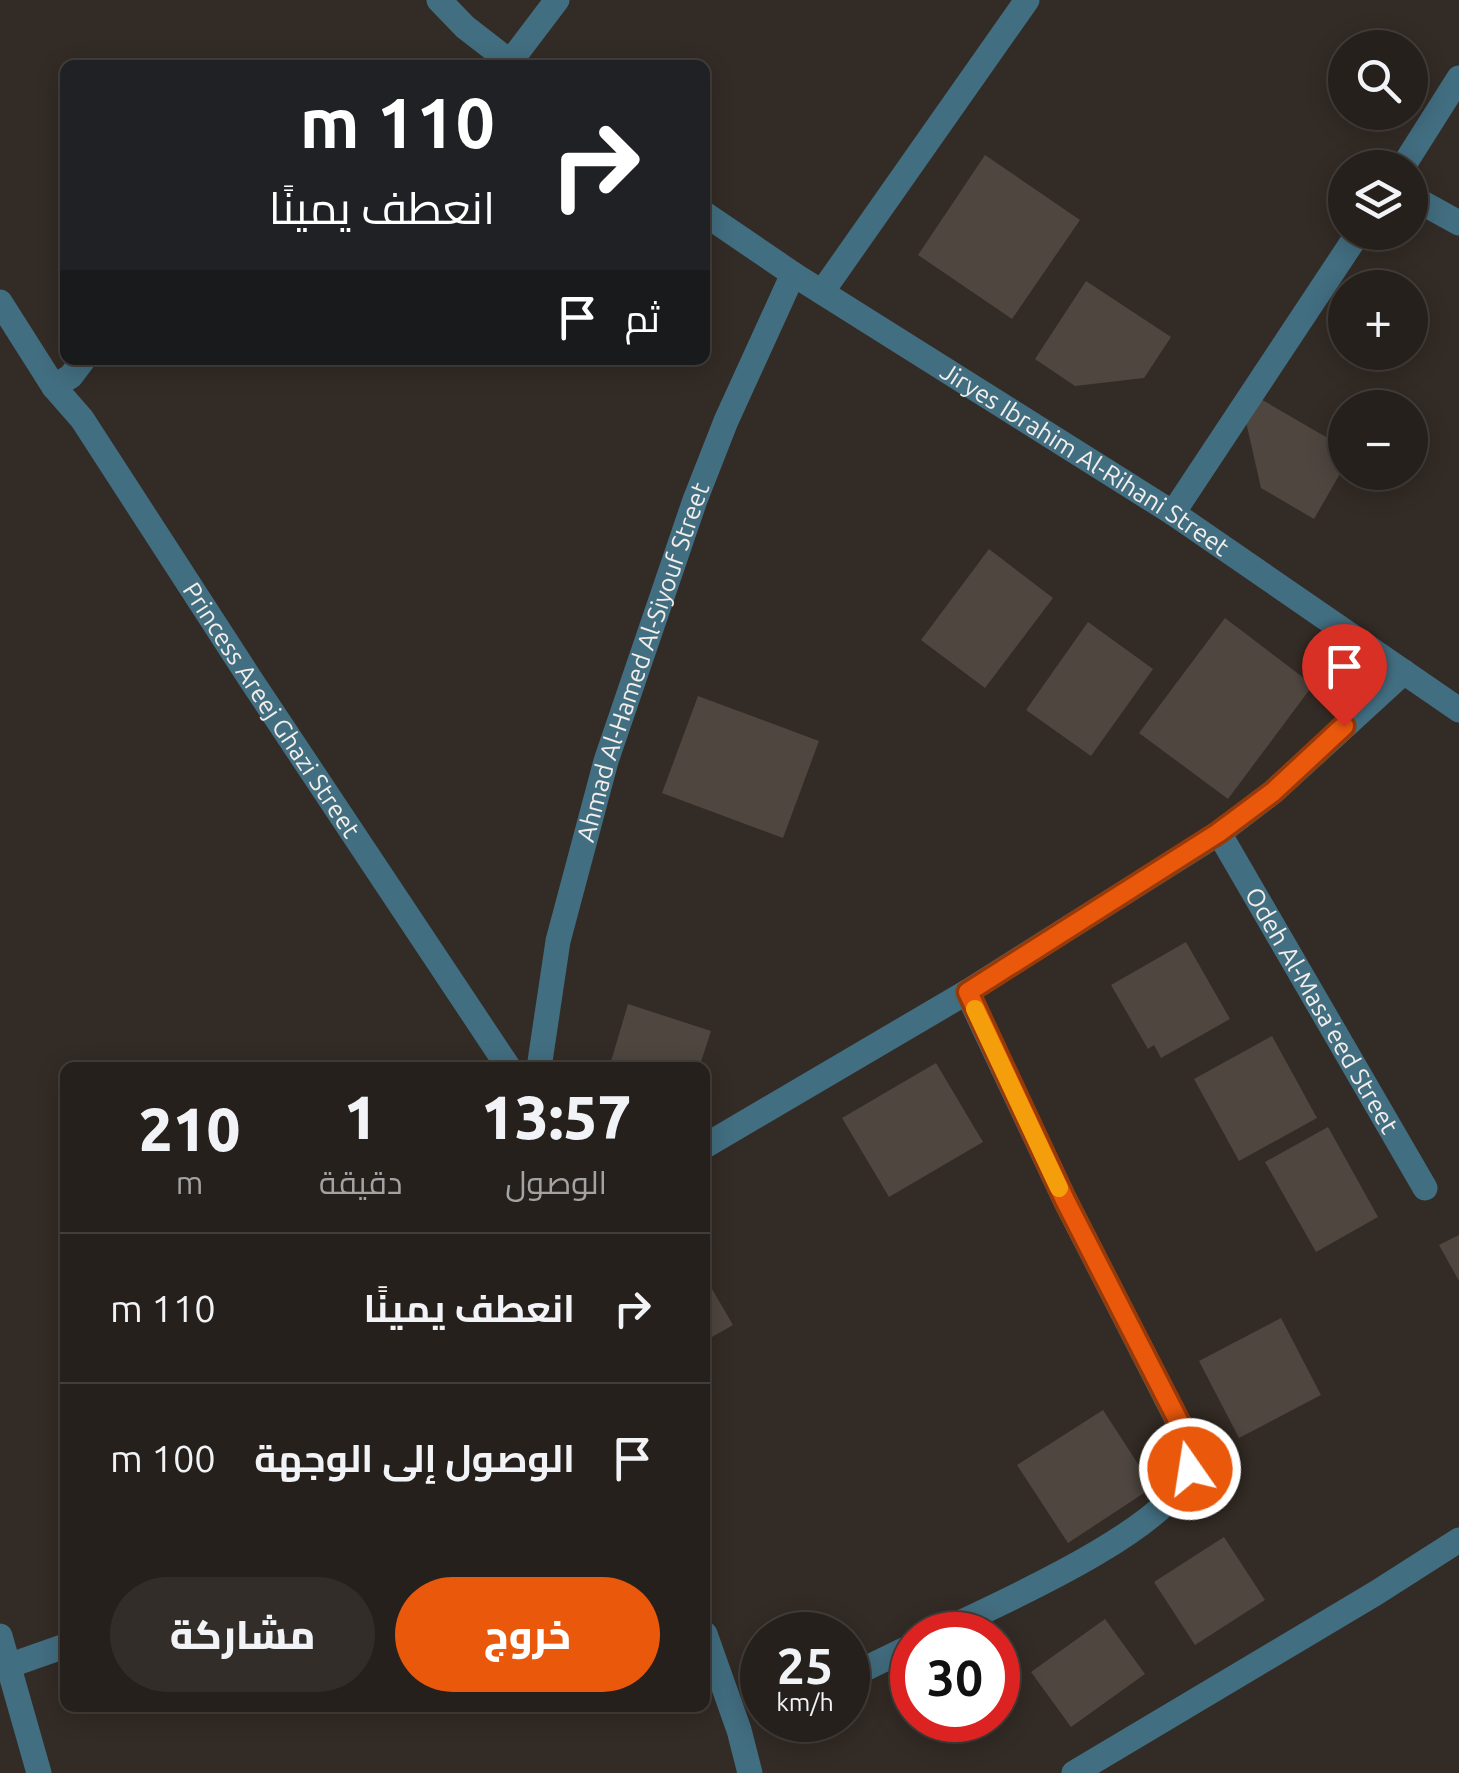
<!DOCTYPE html>
<html lang="ar">
<head>
<meta charset="utf-8">
<style>
  body { margin:0; font-family:Ubuntu,Cairo,sans-serif; background:#322d29; color:#f1f3f6; direction:rtl; height:100vh; display:flex; flex-direction:column; font-size:38px; white-space:nowrap }
  * { box-sizing:border-box; margin:0 }
  p { font-size:32px; color:#a4a3a3 }
  .icon { flex:none; width:55px; height:55px; fill:none; stroke:currentColor; stroke-width:2; stroke-linecap:round; stroke-linejoin:round }
  .map { position:relative; flex:1; overflow:hidden; direction:ltr }
  .sheet { position:absolute; left:60px; top:1062px; width:650px; height:650px; display:flex; flex-direction:column; background:#26201c; border-radius:15px; box-shadow:0 5px 25px #0003,0 0 0 2px #423e3b; direction:rtl }
  .sheet>* { flex:none }
  .guide { position:absolute; left:60px; top:60px; width:650px; height:305px; border-radius:15px; box-shadow:0 5px 25px #0003,0 0 0 2px #423e3b; direction:rtl; background:#202124; color:#fff; overflow:hidden }
  .controls { position:absolute; left:1328px; top:30px; display:grid; gap:20px }
  .controls a { display:grid; place-items:center; width:100px; height:100px; border-radius:50%; background:#26201c; box-shadow:0 5px 25px #0003,0 0 0 2px #423e3b; font-size:50px }
  .speed { position:absolute; left:740px; top:1612px; display:flex; gap:20px; font-size:50px; font-weight:700; text-align:center }
  .speed>* { display:grid; place-content:center; width:130px; height:130px; border-radius:50%; background:#26201c; box-shadow:0 5px 25px #0003,0 0 0 2px #423e3b; line-height:1 }
  .speed small { font-size:25px; font-weight:400 }
  .speed .limit { border:15px solid #d22; background:#fff; color:#111 }
  .pin { position:absolute; display:grid; place-items:center; width:85px; height:85px; color:#fff; margin:-102px -42px; border-radius:50% 50% 50% 0; rotate:-45deg; box-shadow:0 0 10px #0007 }
  .pin .icon { rotate:45deg }
  .me { position:absolute; width:110px; margin:-55px; rotate:347deg; stroke-linejoin:round; filter:drop-shadow(0 0 8px #0008) }
  .turn { display:flex; align-items:center; gap:35px; height:210px; padding:0 50px; font-size:45px }
  .turn .icon { width:130px; height:130px; stroke-width:2.5 }
  .turn b { display:block; font-size:70px; line-height:85px }
  .then { display:flex; align-items:center; height:95px; padding:0 50px; background:#0003; gap:20px; font-size:38px }
  .eta { display:flex; justify-content:space-evenly; align-items:center; height:170px; text-align:center }
  .eta b { font-size:60px; font-weight:800; line-height:70px }
  .action { display:flex; gap:20px; margin-top:auto; padding:20px 50px }
  .action a { flex:1; height:115px; border-radius:60px; background:#ea580c; color:#fff; font-size:40px; font-weight:800; line-height:115px; text-align:center }
  .action a+a { background:#322d29; color:#f1f3f6 }
  ul { padding:0; list-style:none }
  li { display:flex; align-items:center; gap:30px; height:150px; padding:0 50px; border-top:2px solid #423e3b }
  li div { flex:1 }
  li b { display:block; font-size:38px }
  li em { font-style:normal }
  .map>svg:first-child { display:block }
  .building { fill:#4e463f }
  .lines { fill:none; stroke-linecap:round; stroke-linejoin:round }
  .minor { stroke:#426e81; stroke-width:25 }
  .route-casing { stroke:#983908; stroke-width:25 }
  .route { stroke:#ea580c; stroke-width:18 }
  .slow { stroke:#f59e0b; stroke-width:18 }
  .labels { text-anchor:middle; dominant-baseline:central; stroke-width:10; stroke-linejoin:round; paint-order:stroke }
  .street-label { font-size:25px; fill:#f3eee9; stroke:#181412 }
</style>
</head>
<body>
<div class="map">
<svg width="1459" height="1773" viewBox="0 0 1459 1773">
  <rect width="100%" height="100%" fill="#332b25"/>
  <g class="building">
    <polygon points="985,155 1080,220 1012,319 918,255"/>
    <polygon points="1086,281 1171,337 1144,378 1075,386 1035,359"/>
    <polygon points="1259,398 1345,448 1345,465 1314,519 1261,488 1246,422"/>
    <polygon points="989,549 1053,598 985,688 921,640"/>
    <polygon points="1225,618 1313,685 1228,799 1139,733"/>
    <polygon points="1088,622 1153,669 1091,756 1026,710"/>
    <polygon points="698,696 819,741 783,838 662,793"/>
    <polygon points="1186,942 1230,1019 1161,1058 1154,1045 1148,1049 1111,985"/>
    <polygon points="628,1004 711,1031 699,1068 609,1068"/>
    <polygon points="1272,1036 1317,1118 1239,1161 1194,1079"/>
    <polygon points="936,1063 983,1142 889,1197 842,1118"/>
    <polygon points="1328,1127 1378,1217 1316,1252 1265,1162"/>
    <polygon points="1459,1235 1459,1281 1439,1245"/>
    <polygon points="705,1277 733,1325 705,1341"/>
    <polygon points="1281,1318 1321,1395 1239,1438 1199,1361"/>
    <polygon points="1103,1410 1153,1487 1068,1543 1017,1465"/>
    <polygon points="1224,1537 1265,1600 1195,1645 1154,1582"/>
    <polygon points="1105,1619 1145,1674 1071,1727 1031,1672"/>
  </g>
  <g class="lines">
    <g class="minor">
      <polyline points="439,0 465,27 514,65"/>
      <polyline points="510,62 557,0"/>
      <polyline points="1402,168 1459,78"/>
      <polyline points="1410,196 1459,223"/>
      <path id="s1" d="M705 214 793 274 1173 513 1459 710"/>
      <polyline points="822,292 1027,0"/>
      <polyline points="0,302 54,387"/>
      <path id="s2" d="M83 360 71 376 54 387 82 419 249 677 509 1068"/>
      <polyline points="1173,513 1359,232"/>
      <path id="s3" d="M1219 833 1425 1188"/>
      <path id="s4" d="M539 1068 558 941 606 761 695 500 726 421 793 274"/>
      <polyline points="705,1146 967,992 1219,833 1273,792 1404,672"/>
      <polyline points="705,1634 739,1730 750,1773"/>
      <path d="M934 1635C990 1608 1173 1529 1189 1470 1193 1456 1189 1446 1184 1433L1065 1200 967 992"/>
      <polyline points="0,1636 39,1773"/>
      <polyline points="8,1666 65,1646"/>
      <polyline points="848,1677 912,1646"/>
      <polyline points="1074,1773 1376,1593 1459,1540"/>
    </g>
  </g>
  <g class="lines">
    <g class="route-casing">
      <polyline id="route" points="1190,1469 1192,1452 1184,1432 1065,1200 968,992 1218,833 1273,792 1344,726"/>
    </g>
    <use href="#route" class="route"/>
    <polyline class="slow" points="975,1009 1059,1188"/>
  </g>
  <g class="labels">
    <g class="street-label">
      <text stroke="none"><textPath href="#s1" startOffset="452">Jiryes Ibrahim Al-Rihani Street</textPath></text>
      <text stroke="none"><textPath href="#s4" startOffset="420">Ahmad Al-Hamed Al-Siyouf Street</textPath></text>
      <text stroke="none"><textPath href="#s2" startOffset="430">Princess Areej Ghazi Street</textPath></text>
      <text stroke="none"><textPath href="#s3" startOffset="205">Odeh Al-Masa‘eed Street</textPath></text>
    </g>
  </g>
</svg>
<div class="controls">
<a><svg class="icon" aria-label="search" viewBox="0 0 24 24"><circle cx="10" cy="10" r="6"/><path d="M15 15l6 6"/></svg></a>
<a><svg class="icon" aria-label="layers" viewBox="0 0 24 24"><path d="M12 4l9 5-9 5-9-5zM3 14l9 5 9-5"/></svg></a>
<a>+</a>
<a>−</a>
</div>
<div class="speed"><div>25<small>km/h</small></div><div class="limit">30</div></div>
<div class="pin" style="left:1344px;top:726px;background:#d93025"><svg class="icon" aria-label="arrive" viewBox="0 0 24 24"><path d="M6 21V4h12l-3 4 3 4H6"/></svg></div>
<svg class="me" style="left:1190px;top:1469px" viewBox="-20 -20 40 40"><circle r="17" fill="#ea580c" stroke="#fff" stroke-width="3"/><path d="M0-11L8 9 0 5-8 9z" fill="#fff"/></svg>
<div class="guide">
<div class="turn"><svg class="icon" aria-label="right" viewBox="0 0 24 24"><path d="M7 20v-9h11M14 6l5 5-5 5"/></svg><div><b>110 m</b>انعطف يمينًا</div></div>
<div class="then">ثم<svg class="icon" aria-label="arrive" viewBox="0 0 24 24"><path d="M6 21V4h12l-3 4 3 4H6"/></svg></div>
</div>
<section class="sheet">
<div class="eta">
<div><b>13:57</b><p>الوصول</p></div>
<div><b>1</b><p>دقيقة</p></div>
<div><b>210</b><p>m</p></div>
</div>
<ul>
<li><svg class="icon" aria-label="right" viewBox="0 0 24 24"><path d="M7 20v-9h11M14 6l5 5-5 5"/></svg><div><b>انعطف يمينًا</b></div><em>110 m</em></li>
<li><svg class="icon" aria-label="arrive" viewBox="0 0 24 24"><path d="M6 21V4h12l-3 4 3 4H6"/></svg><div><b>الوصول إلى الوجهة</b></div><em>100 m</em></li>
</ul>
<div class="action"><a>خروج</a><a>مشاركة</a></div>
</section>
</div>
</body>
</html>
